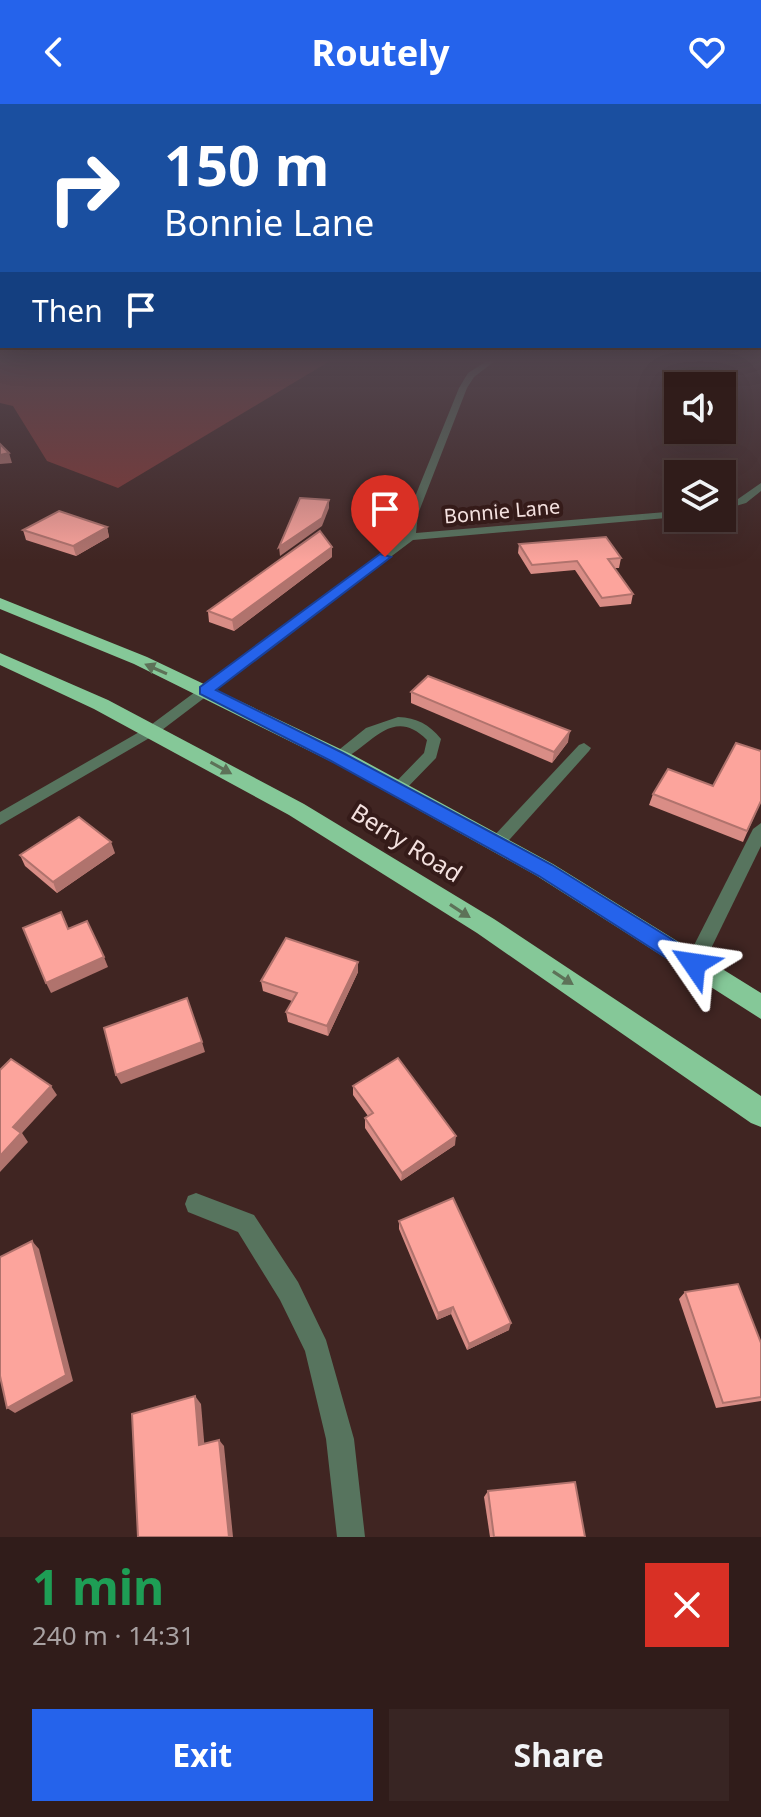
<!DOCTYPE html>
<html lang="en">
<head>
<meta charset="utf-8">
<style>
  body { margin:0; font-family:"Noto Sans",sans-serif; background:#382523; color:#f1f3f6; height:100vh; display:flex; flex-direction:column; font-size:30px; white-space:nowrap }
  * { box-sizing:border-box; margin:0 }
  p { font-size:26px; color:#a8a1a2 }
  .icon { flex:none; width:44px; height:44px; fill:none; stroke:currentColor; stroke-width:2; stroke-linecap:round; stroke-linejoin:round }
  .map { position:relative; height:1433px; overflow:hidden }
  .details { display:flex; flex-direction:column; background:#301c1a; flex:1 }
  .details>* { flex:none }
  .guide { position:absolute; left:0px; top:0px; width:762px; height:244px; box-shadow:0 8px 32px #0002,0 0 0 2px #4b3a39; background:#1a4fa0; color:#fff; overflow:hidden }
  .tools { position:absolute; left:664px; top:268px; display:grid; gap:16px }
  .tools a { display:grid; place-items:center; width:72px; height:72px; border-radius:0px; background:#301c1a; box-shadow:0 8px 32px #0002,0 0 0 2px #4b3a39; font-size:40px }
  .pin { position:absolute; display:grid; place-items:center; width:68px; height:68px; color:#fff; margin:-82px -34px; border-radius:50% 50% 50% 0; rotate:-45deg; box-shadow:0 0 8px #0007 }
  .pin .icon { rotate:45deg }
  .me { position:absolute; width:88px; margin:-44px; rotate:302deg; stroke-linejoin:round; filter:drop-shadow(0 0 6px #0008) }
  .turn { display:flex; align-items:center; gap:28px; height:168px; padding:0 32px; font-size:36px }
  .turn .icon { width:104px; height:104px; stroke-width:2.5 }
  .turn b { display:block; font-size:56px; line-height:68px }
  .then { display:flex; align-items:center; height:76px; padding:0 32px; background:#0003; gap:16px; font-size:30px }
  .round { display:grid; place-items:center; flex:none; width:84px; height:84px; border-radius:0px; background:#382523 }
  .headline { display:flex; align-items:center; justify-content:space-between; height:136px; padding:0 32px }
  h1 { font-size:48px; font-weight:700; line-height:60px; color:#1e9e55 }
  .primary-button { display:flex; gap:16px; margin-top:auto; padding:16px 32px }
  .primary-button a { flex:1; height:92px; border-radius:0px; background:#2563eb; color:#fff; font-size:32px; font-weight:700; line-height:92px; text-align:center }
  .primary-button a+a { background:#382523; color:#f1f3f6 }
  header { display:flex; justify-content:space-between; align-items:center; height:104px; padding:0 32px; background:#2563eb; color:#fff; font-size:36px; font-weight:700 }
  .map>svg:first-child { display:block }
  .forest { fill:#833734 }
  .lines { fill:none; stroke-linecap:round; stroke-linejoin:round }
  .minor { fill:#57745e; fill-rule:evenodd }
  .trunk { fill:#85c898; fill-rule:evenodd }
  .wall { fill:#d98d86 }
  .shaded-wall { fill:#b0736d }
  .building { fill:#fca49c; stroke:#b0736d; stroke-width:2 }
  .oneway { fill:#5d7258 }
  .route { fill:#2563eb; stroke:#184099; stroke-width:2 }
  .labels { text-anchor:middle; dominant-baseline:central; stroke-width:8; stroke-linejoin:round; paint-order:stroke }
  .far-street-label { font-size:20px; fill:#f4e1df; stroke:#351b19 }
  .street-label { font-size:24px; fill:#f4e1df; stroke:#351b19 }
</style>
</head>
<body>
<header><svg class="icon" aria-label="back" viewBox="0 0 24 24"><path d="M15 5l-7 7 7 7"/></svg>Routely<svg class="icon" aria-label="heart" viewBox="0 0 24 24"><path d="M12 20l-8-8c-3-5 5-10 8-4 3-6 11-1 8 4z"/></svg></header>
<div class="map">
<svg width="761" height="1433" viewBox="0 0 761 1433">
  <rect width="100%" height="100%" fill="#402522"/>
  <polygon class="forest" points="0,257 330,257 118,384 47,357 13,302 0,299"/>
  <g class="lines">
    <g class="minor">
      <polygon points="487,257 495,257 474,273 467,284 418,410 416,429 678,407 678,413 413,436 158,629 0,721 0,708 148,623 405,432 408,410 459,284 468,269"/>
      <polygon points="761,379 761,387 746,399 722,406 722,400 738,395"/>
      <path d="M398 613C417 614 429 620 441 635L436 654 402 689 397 690 389 685 424 649 427 636C391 599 368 647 337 658L330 653 366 624Z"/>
      <polygon points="584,639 591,644 589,647 502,744 490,744 488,740 490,736 579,641"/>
      <polygon points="761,719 761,742 701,865 694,868 687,865 685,860 687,855 753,725"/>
      <polygon points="196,1089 254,1111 298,1178 326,1236 354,1335 365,1433 337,1433 326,1335 305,1247 280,1196 238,1128 188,1108 185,1100 188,1092"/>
    </g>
    <g class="trunk">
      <polygon points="0,494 147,553 353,651 553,760 761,889 761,915 537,772 338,661 134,560 0,505"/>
      <polygon points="0,549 108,596 304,700 494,815 761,992 761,1023 751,1019 477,829 289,711 94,605 0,561"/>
    </g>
  </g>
  <g class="wall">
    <polygon points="107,423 109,433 76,452 26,436 23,426"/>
    <polygon points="519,440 621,454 619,464 614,464 633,490 631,500 600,503 575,466 531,470 518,449"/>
    <polygon points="332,453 234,527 209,518 208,507"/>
    <polygon points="411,588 568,638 552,659 411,599"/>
    <polygon points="713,682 761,697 743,738 649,701 653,690"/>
    <polygon points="115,749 57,789 25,762 20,751"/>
    <polygon points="358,858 358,868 328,932 288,918 286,908 292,897 263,887 261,877"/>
    <polygon points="353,982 455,1041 401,1077 365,1024 365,1014 368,1012 353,991"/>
    <polygon points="399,1117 509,1226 467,1246 451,1210 437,1216 399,1125"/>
    <polygon points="685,1188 761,1239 761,1297 716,1304 679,1195"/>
    <polygon points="488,1387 585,1433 490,1433 484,1393"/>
  </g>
  <g class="shaded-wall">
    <polygon points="9,349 12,359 0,360 0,351"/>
    <polygon points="329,396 329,404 322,422 280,452 279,443"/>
    <polygon points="107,423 109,433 76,452 73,442"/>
    <polygon points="332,443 332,453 234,527 232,516"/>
    <polygon points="570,627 568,638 552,659 554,648"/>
    <polygon points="111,738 115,749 57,789 53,778"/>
    <polygon points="104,853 108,863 51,889 46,879"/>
    <polygon points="358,858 358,868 328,932 327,922"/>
    <polygon points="202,938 205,948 121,980 116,971"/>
    <polygon points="51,982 57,991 22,1029 28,1038 0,1068 0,1052 13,1023"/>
    <polygon points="456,1032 455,1041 401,1077 402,1069"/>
    <polygon points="32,1137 39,1145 73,1277 15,1309 7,1304"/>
    <polygon points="453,1203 451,1210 437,1216 438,1209"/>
    <polygon points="511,1219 509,1226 467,1246 469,1240"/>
    <polygon points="195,1292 201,1300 205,1348 199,1341"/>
    <polygon points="219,1336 224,1342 233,1433 229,1433"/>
  </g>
  <g class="building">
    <polygon points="0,340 9,349 0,351"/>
    <polygon points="300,394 329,396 322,414 279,443"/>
    <polygon points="59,407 107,423 73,442 23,426"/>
    <polygon points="320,427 332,443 232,516 208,507"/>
    <polygon points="606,433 621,454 608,455 633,490 602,494 577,457 532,461 519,440"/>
    <polygon points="428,572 570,627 554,648 411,588"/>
    <polygon points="736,639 761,647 761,697 747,727 653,690 668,665 713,682"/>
    <polygon points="79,713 111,738 53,778 20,751"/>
    <polygon points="61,808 68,825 87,817 104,853 46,879 23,824"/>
    <polygon points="286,834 358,858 327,922 286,908 297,889 261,877"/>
    <polygon points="187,894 202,938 116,971 104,924"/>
    <polygon points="398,954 456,1032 402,1069 365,1014 373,1009 353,982"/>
    <polygon points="11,955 51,982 13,1023 21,1029 0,1052 0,966"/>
    <polygon points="453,1094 511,1219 469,1240 453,1203 438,1209 399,1117"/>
    <polygon points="32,1137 66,1271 7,1304 0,1272 0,1153"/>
    <polygon points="738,1180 761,1239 761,1293 723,1299 685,1188"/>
    <polygon points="195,1292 199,1341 219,1336 229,1433 138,1433 132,1310"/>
    <polygon points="575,1378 585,1433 494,1433 488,1387"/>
  </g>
  <defs><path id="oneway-solid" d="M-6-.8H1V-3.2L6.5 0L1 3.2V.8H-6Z" transform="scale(2)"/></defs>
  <g class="oneway">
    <use href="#oneway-solid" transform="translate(156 565) rotate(-156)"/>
    <use href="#oneway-solid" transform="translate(221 664) rotate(29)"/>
    <use href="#oneway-solid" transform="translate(460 807) rotate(33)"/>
    <use href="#oneway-solid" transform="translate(563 874) rotate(33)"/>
  </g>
  <linearGradient id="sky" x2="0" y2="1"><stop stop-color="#231413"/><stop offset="0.56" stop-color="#53464f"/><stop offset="1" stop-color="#53464f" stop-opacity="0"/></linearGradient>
  <rect width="761" height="457" fill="url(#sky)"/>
  <polygon class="route" points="380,450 391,453 216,586 343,649 552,761 702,854 705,860 702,867 694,869 687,867 539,772 331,657 200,590 200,583"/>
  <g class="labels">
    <g class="far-street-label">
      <text transform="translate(502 407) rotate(-5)">Bonnie Lane</text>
    </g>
    <g class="street-label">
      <text transform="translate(407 738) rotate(32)">Berry Road</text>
    </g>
  </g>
</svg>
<div class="tools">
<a><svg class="icon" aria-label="sound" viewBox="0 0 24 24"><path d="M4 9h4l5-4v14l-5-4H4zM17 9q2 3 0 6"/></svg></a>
<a><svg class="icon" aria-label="layers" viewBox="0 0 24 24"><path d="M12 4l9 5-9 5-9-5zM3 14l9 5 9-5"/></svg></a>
</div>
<div class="pin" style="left:385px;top:453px;background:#d93025"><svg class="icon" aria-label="arrive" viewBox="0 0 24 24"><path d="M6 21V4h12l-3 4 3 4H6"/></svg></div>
<svg class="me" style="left:694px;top:860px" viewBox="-20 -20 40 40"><path d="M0-17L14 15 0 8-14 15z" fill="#2563eb" stroke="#fff" stroke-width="4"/></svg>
<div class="guide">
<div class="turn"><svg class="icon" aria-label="right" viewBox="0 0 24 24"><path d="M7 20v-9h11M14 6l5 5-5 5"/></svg><div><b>150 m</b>Bonnie Lane</div></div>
<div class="then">Then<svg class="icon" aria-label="arrive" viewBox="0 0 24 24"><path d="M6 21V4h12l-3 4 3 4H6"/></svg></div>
</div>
</div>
<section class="details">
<div class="headline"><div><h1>1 min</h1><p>240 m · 14:31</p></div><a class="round" style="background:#d93025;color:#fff"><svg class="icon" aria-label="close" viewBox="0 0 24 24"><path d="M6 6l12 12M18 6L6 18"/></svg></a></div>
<div class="primary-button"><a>Exit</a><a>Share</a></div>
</section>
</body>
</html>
